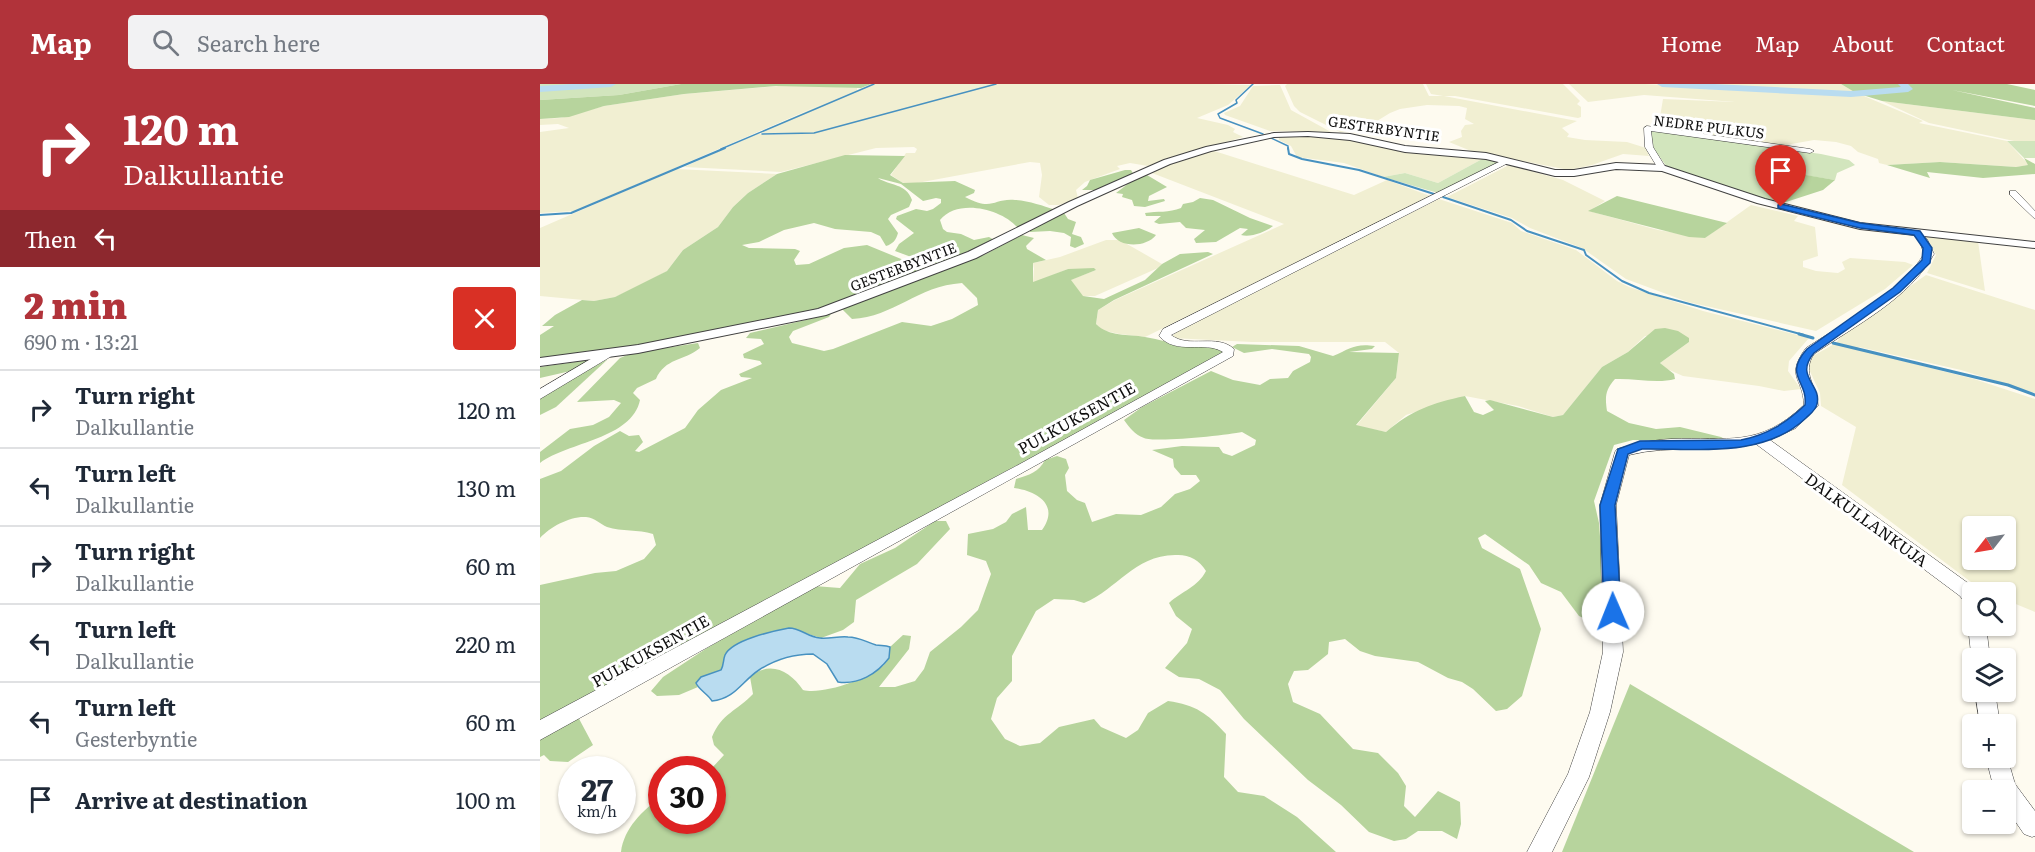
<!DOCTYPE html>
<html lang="en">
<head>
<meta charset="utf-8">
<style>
  body { margin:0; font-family:Literata,serif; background:#f2f2f3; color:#1f2937; height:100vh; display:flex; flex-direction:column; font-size:22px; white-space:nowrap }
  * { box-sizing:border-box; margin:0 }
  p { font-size:20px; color:#747a83 }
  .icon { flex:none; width:33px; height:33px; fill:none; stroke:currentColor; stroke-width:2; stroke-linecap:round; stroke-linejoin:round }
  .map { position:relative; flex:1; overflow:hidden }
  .side { display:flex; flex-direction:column; background:#fff; width:540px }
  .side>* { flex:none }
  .banner { background:#b1333a; color:#fff; overflow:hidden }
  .needle { width:39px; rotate:239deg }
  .fabs { position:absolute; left:1422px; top:432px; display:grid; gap:12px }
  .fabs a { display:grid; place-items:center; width:54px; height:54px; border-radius:6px; background:#fff; box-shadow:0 2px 4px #0004; font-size:30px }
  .speed { position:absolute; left:18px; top:672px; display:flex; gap:12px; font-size:30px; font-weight:700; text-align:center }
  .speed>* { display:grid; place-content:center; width:78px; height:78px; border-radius:50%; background:#fff; box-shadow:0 2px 4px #0004; line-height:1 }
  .speed small { font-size:15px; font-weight:400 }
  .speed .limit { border:9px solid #d22; background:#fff; color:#111 }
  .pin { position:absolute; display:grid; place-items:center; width:51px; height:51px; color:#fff; margin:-62px -26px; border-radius:50% 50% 50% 0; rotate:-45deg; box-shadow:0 0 6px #0007 }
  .pin .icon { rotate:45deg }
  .me { position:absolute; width:66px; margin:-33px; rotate:359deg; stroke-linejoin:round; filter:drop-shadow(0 0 4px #0008) }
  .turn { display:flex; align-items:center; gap:21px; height:126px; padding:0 24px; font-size:27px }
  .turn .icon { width:78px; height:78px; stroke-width:2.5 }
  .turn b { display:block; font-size:42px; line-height:51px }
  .then { display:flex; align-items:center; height:57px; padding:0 24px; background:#0003; gap:12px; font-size:22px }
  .round { display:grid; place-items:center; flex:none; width:63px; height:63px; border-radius:6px; background:#f2f2f3 }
  .overview { display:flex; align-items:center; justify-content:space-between; height:102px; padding:0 24px }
  h1 { font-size:36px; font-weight:800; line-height:45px; color:#b1333a }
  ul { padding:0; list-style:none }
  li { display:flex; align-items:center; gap:18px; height:78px; padding:0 24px; border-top:2px solid #e0e1e3 }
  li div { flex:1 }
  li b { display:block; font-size:22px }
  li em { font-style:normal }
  header { display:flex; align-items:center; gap:36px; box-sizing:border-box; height:84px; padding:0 30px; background:#b1333a; color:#fff }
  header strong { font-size:28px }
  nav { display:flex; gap:33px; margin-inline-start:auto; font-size:21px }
  .search { width:420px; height:54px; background:#f2f2f3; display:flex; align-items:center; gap:15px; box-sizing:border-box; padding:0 21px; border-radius:6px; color:#747a83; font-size:22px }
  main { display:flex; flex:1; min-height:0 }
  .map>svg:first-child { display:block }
  .farmland { fill:#f1efd2; fill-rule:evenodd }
  .green { fill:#d2e5bd }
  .forest { fill:#b7d49d }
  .water { fill:#b9dcf0; stroke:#4791c0; stroke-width:1.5 }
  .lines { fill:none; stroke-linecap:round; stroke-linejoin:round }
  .stream-far2 { stroke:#4791c0; stroke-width:1.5 }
  .stream-far1 { stroke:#4791c0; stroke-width:2 }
  .stream { stroke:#4791c0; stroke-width:3 }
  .river { fill:#b9dcf0; fill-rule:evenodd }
  .minor-casing { stroke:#414141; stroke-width:1 }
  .tertiary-casing { stroke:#414141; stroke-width:2 }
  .minor { fill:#fff; fill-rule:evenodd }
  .tertiary { fill:#fff; fill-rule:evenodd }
  .route { fill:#1a73e8; stroke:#114b97; stroke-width:1.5 }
  .labels { text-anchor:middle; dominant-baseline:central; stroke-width:6; stroke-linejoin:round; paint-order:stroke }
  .far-street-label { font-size:14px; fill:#0e0e0e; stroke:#fff }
  .street-label { font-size:16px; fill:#0e0e0e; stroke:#fff }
</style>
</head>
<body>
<header>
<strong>Map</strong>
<div class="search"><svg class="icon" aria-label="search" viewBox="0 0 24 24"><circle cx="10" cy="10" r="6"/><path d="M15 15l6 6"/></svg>Search here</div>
<nav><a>Home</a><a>Map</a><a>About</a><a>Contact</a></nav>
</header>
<main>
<section class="side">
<div class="banner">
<div class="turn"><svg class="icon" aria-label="right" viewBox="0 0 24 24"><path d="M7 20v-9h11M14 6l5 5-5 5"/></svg><div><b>120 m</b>Dalkullantie</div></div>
<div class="then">Then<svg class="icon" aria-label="left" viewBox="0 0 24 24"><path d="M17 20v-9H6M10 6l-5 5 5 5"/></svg></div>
</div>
<div class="overview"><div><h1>2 min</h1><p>690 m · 13:21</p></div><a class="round" style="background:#d93025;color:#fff"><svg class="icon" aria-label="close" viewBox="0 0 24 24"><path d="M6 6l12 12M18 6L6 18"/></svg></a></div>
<ul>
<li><svg class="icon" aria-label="right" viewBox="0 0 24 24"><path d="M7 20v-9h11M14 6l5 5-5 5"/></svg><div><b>Turn right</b><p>Dalkullantie</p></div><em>120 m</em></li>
<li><svg class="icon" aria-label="left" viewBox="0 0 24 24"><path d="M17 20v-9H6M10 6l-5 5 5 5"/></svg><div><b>Turn left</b><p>Dalkullantie</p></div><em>130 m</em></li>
<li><svg class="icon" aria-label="right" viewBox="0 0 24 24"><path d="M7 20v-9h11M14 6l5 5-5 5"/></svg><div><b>Turn right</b><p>Dalkullantie</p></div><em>60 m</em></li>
<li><svg class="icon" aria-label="left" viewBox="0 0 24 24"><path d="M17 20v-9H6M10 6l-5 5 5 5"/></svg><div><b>Turn left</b><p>Dalkullantie</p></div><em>220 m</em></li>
<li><svg class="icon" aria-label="left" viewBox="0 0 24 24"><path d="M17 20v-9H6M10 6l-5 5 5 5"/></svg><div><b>Turn left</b><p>Gesterbyntie</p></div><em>60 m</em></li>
<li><svg class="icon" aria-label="arrive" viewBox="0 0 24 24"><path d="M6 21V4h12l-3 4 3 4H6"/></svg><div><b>Arrive at destination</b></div><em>100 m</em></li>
</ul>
</section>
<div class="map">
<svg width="1495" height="768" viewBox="0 0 1495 768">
  <rect width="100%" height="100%" fill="#fefbf0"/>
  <g class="farmland">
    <polygon points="331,0 669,0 711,1 688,21 657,34 688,41 695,45 693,48 703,53 608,82 590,79 577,82 580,85 545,98 536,106 538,114 519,121 509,121 499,113 502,91 500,79 490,78 377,99 363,99 351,91 366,69 375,69 377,65 374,63 336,64 241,88 144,83 217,50 255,51 218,49 289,17 36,127 0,129 0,48 29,44 18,40 0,41 0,35 21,34 64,22 144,10 250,1 317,4 317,6"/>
    <polygon points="747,0 883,0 889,12 903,12 891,10 886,0 1023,0 1040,17 1037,20 1041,23 1041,33 1038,34 915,12 904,12 1037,37 1022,44 1029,50 1027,53 1045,56 1087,58 1106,64 1109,72 1083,70 1052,81 1029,86 931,67 909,58 922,53 921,47 925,41 934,40 925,35 927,24 919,22 887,21 860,25 850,29 824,45 800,48 760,28 754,22 745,2"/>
    <polygon points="1029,0 1105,0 1324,12 1383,37 1379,39 1467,57 1489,81 1476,83 1400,78 1347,81 1339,79 1338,75 1318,68 1311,62 1296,58 1274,56 1240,62 1117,45 1114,42 1124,35 1120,33 1123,15 1195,18 1104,11 1048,18"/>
    <polygon points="1137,0 1301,0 1316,9 1184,3"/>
    <polygon points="740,1 751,26 791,48 730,47 685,31 684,29 700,22 713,2"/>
    <polygon points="1342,17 1495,36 1495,57 1474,57 1389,39"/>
    <polygon points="739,51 798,53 944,74 898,99 865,89 843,93 804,79 757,73 751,62 739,56"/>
    <polygon points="671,66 814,111 847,96 893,113 605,253 579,250 562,246 556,240 558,226 575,216 744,140 612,89 617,85"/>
    <polygon points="969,81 1023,96 1065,117 1049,127 1118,146 1165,154 1211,121 1258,132 1254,137 1275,143 1278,172 1263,177 1263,183 1276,187 1298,189 1305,185 1302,178 1310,174 1365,178 1373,181 1345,205 1276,247 1148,218 1086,195 1042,164 990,144 972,134 907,113"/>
    <polygon points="136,85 237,90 208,109 193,123 178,143 143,166 127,187 100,202 75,213 54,217 0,212 0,144"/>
    <polygon points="899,115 972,139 981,147 1036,166 1077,197 1089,203 1163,227 1269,254 1249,277 1248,287 1261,305 1244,307 1219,302 1143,292 1127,285 1120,279 1149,258 1105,252 1088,268 1062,283 1023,331 1013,333 978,322 925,312 866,331 846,348 816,342 856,294 859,269 845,258 712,258 631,254 637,247"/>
    <polygon points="1385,152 1438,157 1445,207 1387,189 1396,171"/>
    <polygon points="566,156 580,156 622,180 618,184 555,212 542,212 530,196 556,186 528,185 493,199 494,185 493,179 520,173"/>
    <path d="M1386 191 1495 226V309L1421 286 1319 263 1316 265 1434 295 1495 315V528L1466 516V508H1451L1435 501 1302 401 1316 343 1281 322 1280 309 1267 281 1273 272 1296 259 1304 249ZM1432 442H1466V476H1432Z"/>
  </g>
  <g class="green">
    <polygon points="0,0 141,0 79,11 0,16"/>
    <polygon points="1110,46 1281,70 1309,76 1315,81 1297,89 1295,96 1226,85 1245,117 1240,121 1127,83 1114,65"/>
    <polygon points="1467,57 1495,57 1495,74 1484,74"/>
    <polygon points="944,74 964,78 898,109 843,93 865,89 898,99"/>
  </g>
  <g class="forest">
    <polygon points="141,0 331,0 321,4 236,2 144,10 64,22 29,33 0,35 0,16 79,11"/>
    <polygon points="1301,0 1467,0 1495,6 1495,22 1412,6 1495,24 1495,36 1342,17 1316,9"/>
    <path d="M305 71 365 72 350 91 363 99 415 97 435 106 434 109 425 113C453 128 453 114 475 116 489 117 503 122 516 126L482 144 477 143C461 125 418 114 400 136L403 145 407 148 421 150 434 156 449 153 456 157 398 179 382 177 355 167 359 160 374 149 356 135 357 132 376 125 387 127 393 125 401 119V115L396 114 383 117 361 100 338 94C350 102 366 99 372 116L369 123 351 131 348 135 358 149C356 156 353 160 346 162L340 152 331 148 295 145 274 139 244 146 219 158 202 161 209 164 255 165 260 167 254 176 256 181 269 180 304 164 327 161 388 186C345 202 303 221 258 231 173 251 86 264 0 275V251L14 242H2L15 231 42 216 54 217 75 213 127 187 143 166 178 143 193 123 208 109 237 90Z"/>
    <polygon points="1484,74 1495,80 1495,90 1443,94 1387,88 1390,94 1347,81 1400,78 1476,83 1488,81"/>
    <polygon points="1225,84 1295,96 1283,106 1243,119 1244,116 1233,109"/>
    <polygon points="585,86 591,86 594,91 559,106 542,106 547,102 550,96"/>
    <polygon points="607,91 627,103 609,112 608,117 624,115 625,117 605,123 594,122 592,116 582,113 583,110 576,109 593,96"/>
    <polygon points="1077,112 1187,139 1165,154 1149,153 1048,127"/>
    <path d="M660 114 673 116 710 134 733 142C726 148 710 154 701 151L708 145 700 144 676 158 656 159 654 155 665 146 646 144 640 138 619 140 614 138 621 132H606L605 129C617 127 629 129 641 124L643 120 653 118Z"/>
    <polygon points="521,129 524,129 528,135 536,138 532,150 541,153 544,160 535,164 530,162 531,153 524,149 510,147 490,148 490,146"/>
    <path d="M599 144 616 151C606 164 578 164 572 149Z"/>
    <path d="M482 151 494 154 486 162 487 165 506 176 493 179V198L528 185 554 184 556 186 531 196 543 212 564 215 605 196 622 180 640 170 668 168 673 170 574 216 558 226 556 240C569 253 588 250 605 253 619 255 632 260 646 262 659 263 670 261 683 267L684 270 0 638V501L55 489 76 487 104 475 116 461 113 450C98 445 82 448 67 443 60 440 55 434 46 433 30 432 10 443 0 454V395L21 387 54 362 80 347 89 352 99 351 103 358 95 367 99 368 145 344 158 326 181 306 212 294 201 293 199 290 222 280 220 277 204 274 203 270 224 260 221 255 206 254 210 249 291 230 289 233 253 247 249 253 252 259 284 267 293 265 362 238 391 242 412 235 438 221 437 214 422 199C377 202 354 233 312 235L302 225 444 171Z"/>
    <path d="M1125 244 1138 247 1149 254V258L1120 279 1134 290 1135 295C1117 300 1094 294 1075 295 1065 306 1065 313 1067 327L1089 339 1116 345 1140 343 1181 353 1190 358 1093 356 1074 361 1054 417 1059 439 1063 492 1060 531 1050 537 1039 532 1021 508 1001 499 989 481 945 450 938 454 942 464 980 485 1001 545 982 612 967 625 956 627 933 605 922 598 908 594 878 578 835 572 820 567 805 555 789 558 788 570 768 586 754 587 748 600 753 618 780 630 813 665 838 669 858 689 866 702 864 722 875 733 898 707 920 718 921 740 917 755 902 747H878L866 755 854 757 829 748 801 721 768 696 704 635 680 606 659 595 639 593 625 584 647 559 652 545 636 532 629 519C642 507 658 503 666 487 659 475 648 470 635 471 593 472 578 505 544 519L534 516 514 515 496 527 472 572V597L457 614 451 635 465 655 480 662 500 659 519 643 554 635 561 643 586 654 598 646 608 629 628 617C656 621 667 629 686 650L684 693 698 708 724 712 757 733 796 768H81C84 744 103 726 121 713L122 736H172V686L171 685 184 671 174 661 172 653C182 629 197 627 213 610L210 593C230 576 250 587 263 606 283 611 328 595 344 581 350 575 349 570 350 563L363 551 371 552 369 565 339 603H355L375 597 384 585 390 568 421 543 438 526 451 490 446 477 427 471 428 450 453 445 466 438 472 430 486 423 488 446H502C520 421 497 407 474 404L476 395C489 391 499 388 505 376L517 372 526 375 529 384 525 391 527 407 537 416 545 419 552 438 576 430 601 431 621 423 635 410 650 405 660 397 656 391H641L634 383 633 375 612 366 642 362 679 363 683 369 692 372 715 361 716 356 702 348C687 351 617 359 604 354 594 350 590 344 584 336L602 323 671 287 693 296 720 301 730 295 748 294 753 287 770 278 771 273 769 270 732 265 704 269 692 263 697 260 759 262 793 272C810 265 814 259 835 262L832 265 809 268 859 269 856 294 816 341 846 348C872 326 892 319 925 312L934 328 943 331 954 326 945 317 950 316 1013 333 1023 331 1062 283 1088 268 1115 245Z"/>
    <path d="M158 259 160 264C144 277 125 274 116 295L97 304 93 309 100 316C92 355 28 358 0 379V368L30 345 53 341 69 333 81 319 74 316 37 318 80 274 92 269Z"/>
    <polygon points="68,275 16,323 0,331 0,313"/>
    <polygon points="49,276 35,286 0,294 0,283"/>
    <polygon points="395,437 406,437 410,445 377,480 316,516 314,538 303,546 281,554 249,544 210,555 186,571 181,586 161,593 156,599 158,603 139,611 117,612 111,607 123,593 167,564 274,502 300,504 320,480 355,464"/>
    <polygon points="1090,600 1374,768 1022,768"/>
    <polygon points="37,631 53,661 28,678 10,677 4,671 0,673 0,653"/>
  </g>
  <path class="water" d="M249 544C261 544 267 553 280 554 289 555 299 552 308 553 319 553 326 558 336 561 341 562 345 561 350 563L349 574C337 590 318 601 298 598L287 580 273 570C253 570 236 575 219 586 202 597 195 615 172 617 168 610 159 606 156 599L161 593 181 586C184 581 183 576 185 571 192 556 233 547 249 544Z"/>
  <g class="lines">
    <g class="stream-far2">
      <polyline points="713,0 696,16 697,19 678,30 680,34 723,50"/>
      <polyline points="222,50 274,49 456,0"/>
      <polyline points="729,53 748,62 748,65"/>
      <polyline points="181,65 334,0"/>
    </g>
    <g class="stream-far1">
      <polyline points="748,64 749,70 762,75 819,86 894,110"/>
      <polyline points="903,113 971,136 987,147 1044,166 1046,171 1082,197 1109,209 1264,251"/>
      <polyline points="0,131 31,129 185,64"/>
    </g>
    <g class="stream">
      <polyline points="1259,250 1273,254"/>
      <polyline points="1293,259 1468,301 1495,311"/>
    </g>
    <g class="river">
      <polygon points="32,0 76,0 71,3 0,8 0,2"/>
      <polygon points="1117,0 1174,0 1311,7 1361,3 1358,0 1368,0 1373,5 1368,8 1311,13 1122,3"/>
    </g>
    <g class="minor-casing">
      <g id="minor">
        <polygon points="1107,42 1270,65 1274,67 1270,69 1111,47 1113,63 1126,84 1122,86 1119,86 1105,63 1104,44"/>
        <path d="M965 75 972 77 631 251C649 265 677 249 694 265L693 272 0 656V636L480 380 683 268C663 256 637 272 619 252L623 245Z"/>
        <polygon points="1470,107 1476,107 1495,127 1495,135 1470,111"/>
        <path d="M1377 146 1387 155 1394 170C1369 215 1316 241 1274 270 1261 289 1277 302 1278 322L1256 344 1230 356 1432 502 1437 508H1432V521L1426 520 1420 512 1216 360C1174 370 1131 360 1089 371L1076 421 1083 568 1070 628 1049 693 1012 768H987L1028 690 1050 628 1063 568 1060 421 1075 368 1077 365C1095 360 1112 356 1131 355 1188 353 1219 364 1264 321 1263 293 1245 293 1266 264 1304 239 1360 210 1384 170L1380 158 1372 149Z"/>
        <polygon points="66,266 72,270 70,273 0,315 0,305"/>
        <polygon points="1432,536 1432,542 1446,542 1450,574 1432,574 1432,578 1428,542"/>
        <polygon points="1435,608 1455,608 1460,640 1440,640"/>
        <polygon points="1466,669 1475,700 1495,727 1495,752 1492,753 1484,750 1466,724 1466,706 1454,705 1446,674 1466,674"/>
      </g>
    </g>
    <g class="tertiary-casing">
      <polygon id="tertiary" points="768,48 810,50 865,62 946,69 1015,86 1034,86 1076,79 1122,81 1225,115 1320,139 1495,158 1495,164 1320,145 1217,119 1122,87 1076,85 1034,92 1015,92 946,75 865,68 810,56 768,52 734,53 671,67 630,80 537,122 436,174 286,231 98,269 0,282 0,274 98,261 278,225 428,168 529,118 624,76 666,63 734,49"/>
    </g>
    <use href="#minor" class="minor"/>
    <use href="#tertiary" class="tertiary"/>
  </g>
  <path class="route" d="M1241 120 1320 139 1380 147 1392 164 1390 179 1360 208 1274 269C1254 293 1282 300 1277 320 1276 326 1270 330 1266 334 1223 375 1156 364 1102 365L1088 370 1075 421 1081 528 1079 532 1073 534 1067 532 1064 528 1060 421 1078 365 1100 357 1201 356C1227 351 1246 339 1265 321 1268 296 1243 292 1267 265L1353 204 1382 176 1383 164 1374 151 1320 144 1238 124V121Z"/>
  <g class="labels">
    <g class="far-street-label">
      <text transform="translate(1169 42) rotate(7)">NEDRE PULKUS</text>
      <text transform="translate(844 44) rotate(8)">GESTERBYNTIE</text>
      <text transform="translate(363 182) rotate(-21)">GESTERBYNTIE</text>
    </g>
    <g class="street-label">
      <text transform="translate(536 333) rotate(-29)">PULKUKSENTIE</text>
      <text transform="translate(1327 435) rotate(36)">DALKULLANKUJA</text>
      <text transform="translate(110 566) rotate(-29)">PULKUKSENTIE</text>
    </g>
  </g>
</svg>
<div class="fabs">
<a><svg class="needle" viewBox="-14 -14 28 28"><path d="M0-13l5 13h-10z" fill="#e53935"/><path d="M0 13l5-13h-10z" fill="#747a83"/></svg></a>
<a><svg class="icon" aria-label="search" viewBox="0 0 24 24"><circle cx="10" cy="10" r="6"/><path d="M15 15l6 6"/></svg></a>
<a><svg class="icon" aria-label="layers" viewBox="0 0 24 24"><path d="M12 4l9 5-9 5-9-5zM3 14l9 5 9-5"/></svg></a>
<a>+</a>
<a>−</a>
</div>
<div class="speed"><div>27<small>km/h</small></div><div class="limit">30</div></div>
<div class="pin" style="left:1241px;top:123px;background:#d93025"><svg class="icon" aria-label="arrive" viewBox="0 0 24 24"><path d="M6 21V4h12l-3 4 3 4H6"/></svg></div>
<svg class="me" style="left:1073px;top:528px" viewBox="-20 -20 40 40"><circle r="19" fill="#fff"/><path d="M0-13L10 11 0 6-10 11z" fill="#1a73e8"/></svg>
</div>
</main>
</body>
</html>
